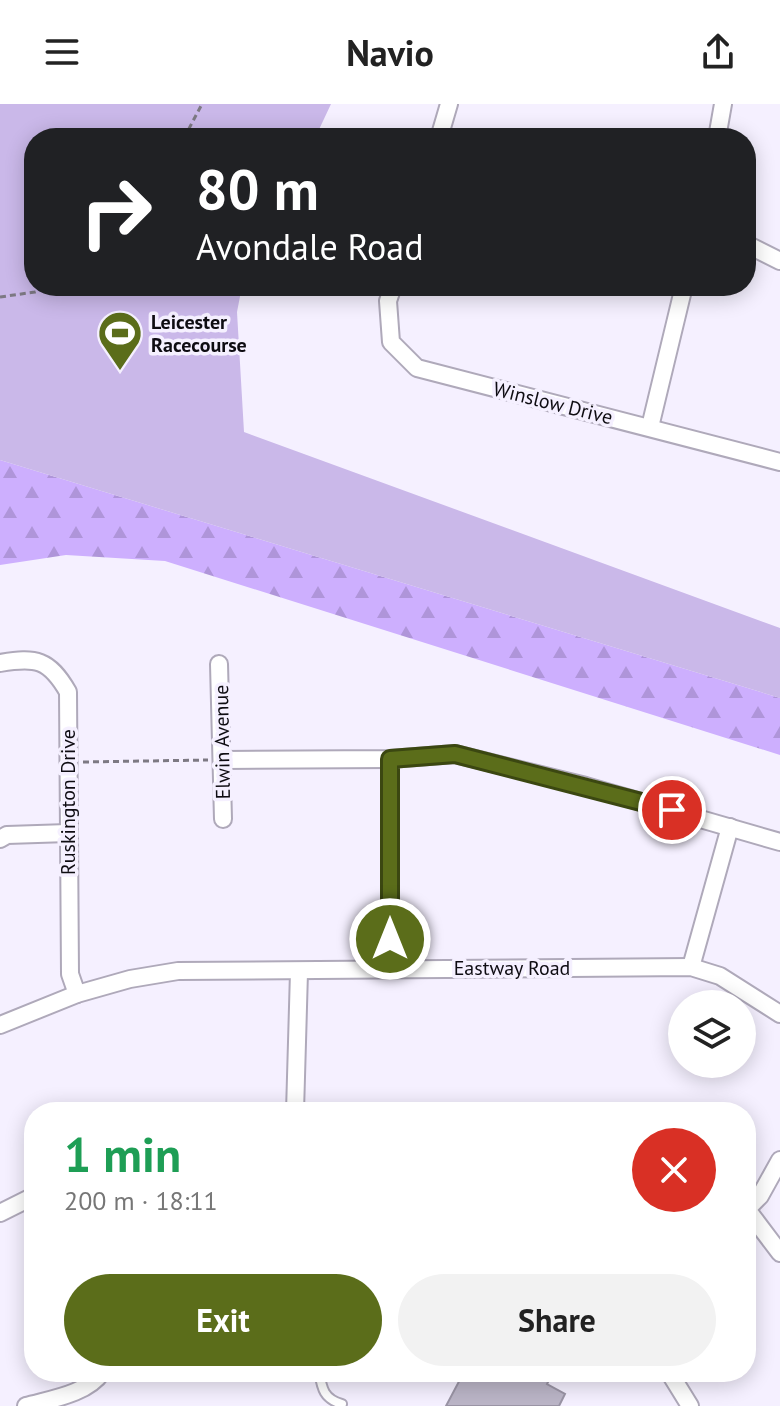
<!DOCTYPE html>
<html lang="en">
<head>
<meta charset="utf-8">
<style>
  body { margin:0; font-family:"PT Sans",sans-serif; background:#f2f2f2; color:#222; height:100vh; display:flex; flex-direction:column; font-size:30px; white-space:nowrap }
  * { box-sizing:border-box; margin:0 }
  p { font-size:26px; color:#767676 }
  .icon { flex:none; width:44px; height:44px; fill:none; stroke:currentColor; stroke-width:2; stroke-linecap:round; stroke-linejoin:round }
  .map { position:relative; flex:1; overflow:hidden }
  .drawer { position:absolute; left:24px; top:998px; width:732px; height:280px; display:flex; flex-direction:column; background:#fff; border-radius:32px; box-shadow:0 4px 20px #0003 }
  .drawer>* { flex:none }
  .guide { position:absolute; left:24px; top:24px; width:732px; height:168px; border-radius:32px; box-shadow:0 4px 20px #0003; background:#202124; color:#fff; overflow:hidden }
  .tools { position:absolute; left:668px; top:886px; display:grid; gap:16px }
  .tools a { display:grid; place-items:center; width:88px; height:88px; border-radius:50%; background:#fff; box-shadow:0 4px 20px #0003; font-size:40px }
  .pin { position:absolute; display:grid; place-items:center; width:68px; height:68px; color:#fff; margin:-34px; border:4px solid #fff; border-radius:50%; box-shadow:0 2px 8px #0007 }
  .me { position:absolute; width:88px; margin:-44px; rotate:0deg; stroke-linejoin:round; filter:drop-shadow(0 0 6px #0008) }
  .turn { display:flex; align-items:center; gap:28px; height:168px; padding:0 40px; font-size:36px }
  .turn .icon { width:104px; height:104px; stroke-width:2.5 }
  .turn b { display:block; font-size:56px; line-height:68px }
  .round { display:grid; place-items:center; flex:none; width:84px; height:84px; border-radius:42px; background:#f2f2f2 }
  .head { display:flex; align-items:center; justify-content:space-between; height:136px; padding:0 40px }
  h1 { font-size:48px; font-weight:700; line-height:60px; color:#1e9e55 }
  .primary-button { display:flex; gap:16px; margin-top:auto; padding:16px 40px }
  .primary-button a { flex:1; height:92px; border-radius:48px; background:#5b6d1a; color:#fff; font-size:32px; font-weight:700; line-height:92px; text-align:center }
  .primary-button a+a { background:#f2f2f2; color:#222 }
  header { display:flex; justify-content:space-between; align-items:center; height:104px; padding:0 40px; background:#fff; font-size:36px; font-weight:700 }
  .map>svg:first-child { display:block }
  .forest { fill:url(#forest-firs) }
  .pitch { fill:#cab8e9 }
  .building { fill:#bbb5c7; stroke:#9a94a5; stroke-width:2 }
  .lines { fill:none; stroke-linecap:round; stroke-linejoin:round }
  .lane-casing { stroke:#afa9ba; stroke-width:12 }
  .street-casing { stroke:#afa9ba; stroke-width:20 }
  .path { stroke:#7d7983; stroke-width:3; stroke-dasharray:6 4; stroke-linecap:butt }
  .lane { stroke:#fff; stroke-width:8 }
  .street { stroke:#fff; stroke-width:16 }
  .route-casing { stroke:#3b4711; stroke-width:20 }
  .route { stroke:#5b6d1a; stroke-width:14 }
  .labels { text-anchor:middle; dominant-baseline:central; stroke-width:7; stroke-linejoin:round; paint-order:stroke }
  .poi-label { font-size:20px; font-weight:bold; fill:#0e0c12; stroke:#f5f0ff; text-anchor:start }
  .street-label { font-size:20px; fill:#0e0c12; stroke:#f5f0ff }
</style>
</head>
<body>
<header><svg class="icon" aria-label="menu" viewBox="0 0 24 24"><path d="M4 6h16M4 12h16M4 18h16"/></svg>Navio<svg class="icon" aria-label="share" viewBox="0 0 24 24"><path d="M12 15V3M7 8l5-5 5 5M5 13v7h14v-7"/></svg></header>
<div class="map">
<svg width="780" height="1302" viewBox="0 0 780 1302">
  <defs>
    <pattern id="forest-firs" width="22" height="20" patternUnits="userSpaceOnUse" patternTransform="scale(2)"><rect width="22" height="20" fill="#cdaffe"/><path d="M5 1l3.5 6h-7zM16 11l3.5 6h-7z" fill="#af95d9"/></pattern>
  </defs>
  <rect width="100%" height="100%" fill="#f5f0ff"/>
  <polygon class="forest" points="0,356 780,594 780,651 165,457 66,451 0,461"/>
  <polygon class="pitch" points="0,0 331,0 315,34 34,34 34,182 242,182 237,208 244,328 780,524 780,594 0,356"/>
  <polygon class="building" points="464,1268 553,1268 547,1280 565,1290 559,1302 446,1302"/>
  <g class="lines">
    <g class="lane-casing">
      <path id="lane" d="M319 1268C322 1285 324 1295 342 1300"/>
    </g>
    <g class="street-casing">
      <g id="street">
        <polyline points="439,34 449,0"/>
        <polyline points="717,34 723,0"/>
        <polyline points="746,140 780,157"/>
        <polyline points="393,182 388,197 391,238 417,264 780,358"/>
        <polyline points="650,323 684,182"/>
        <path d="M0 559C36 553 49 555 68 588L70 870 77 890"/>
        <polyline points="219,560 223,715"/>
        <polyline points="223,656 390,655 455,650 586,682 780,738"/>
        <polyline points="0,735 7,731 68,729"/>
        <polyline points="691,863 730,723"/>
        <polyline points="390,865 390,655"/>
        <polyline points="0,921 77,890 130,875 178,867 691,863 720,872 780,910"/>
        <polyline points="295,1008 299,868"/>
        <polyline points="746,1104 780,1149"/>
        <polyline points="747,1105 760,1092 780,1056"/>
        <polyline points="0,1109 34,1092"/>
        <polyline points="669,1268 690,1302"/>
        <path d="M26 1302C51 1295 87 1290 102 1268"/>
      </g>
    </g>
    <g class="path">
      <polyline points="184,34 202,0"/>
      <polyline points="0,193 35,188 51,182"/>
      <polyline points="83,658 208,656"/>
    </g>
    <use href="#lane" class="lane"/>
    <use href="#street" class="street"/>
  </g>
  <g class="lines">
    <g class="route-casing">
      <polyline id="route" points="390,835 390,655 455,650 672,706"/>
    </g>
    <use href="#route" class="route"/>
  </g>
  <defs>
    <g id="stadium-pin" transform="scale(2.3)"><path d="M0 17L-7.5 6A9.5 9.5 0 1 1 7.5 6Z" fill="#5b6d1a" stroke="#f5f0ff"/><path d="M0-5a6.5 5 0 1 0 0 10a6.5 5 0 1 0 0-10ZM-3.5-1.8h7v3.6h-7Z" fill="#fff"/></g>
  </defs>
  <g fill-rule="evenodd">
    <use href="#stadium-pin" x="120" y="229"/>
  </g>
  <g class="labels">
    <g class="poi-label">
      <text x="151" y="218">Leicester<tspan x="151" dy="23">Racecourse</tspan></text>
    </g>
    <g class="street-label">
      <text transform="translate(553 299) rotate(14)">Winslow Drive</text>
      <text transform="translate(222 638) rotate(-91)">Elwin Avenue</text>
      <text transform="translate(68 698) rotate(-90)">Ruskington Drive</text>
      <text x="512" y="864">Eastway Road</text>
    </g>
  </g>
</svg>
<div class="tools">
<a><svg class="icon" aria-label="layers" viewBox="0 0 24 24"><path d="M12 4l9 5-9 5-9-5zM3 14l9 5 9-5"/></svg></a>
</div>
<div class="pin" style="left:672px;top:706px;background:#d93025"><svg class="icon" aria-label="arrive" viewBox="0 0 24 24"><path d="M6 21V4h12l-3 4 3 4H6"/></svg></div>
<svg class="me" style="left:390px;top:835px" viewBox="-20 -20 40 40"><circle r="17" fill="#5b6d1a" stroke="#fff" stroke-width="3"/><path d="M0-11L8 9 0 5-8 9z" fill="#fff"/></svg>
<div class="guide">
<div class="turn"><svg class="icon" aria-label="right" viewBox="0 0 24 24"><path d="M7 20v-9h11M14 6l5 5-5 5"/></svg><div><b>80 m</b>Avondale Road</div></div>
</div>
<section class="drawer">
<div class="head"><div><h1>1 min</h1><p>200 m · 18:11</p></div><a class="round" style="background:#d93025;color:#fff"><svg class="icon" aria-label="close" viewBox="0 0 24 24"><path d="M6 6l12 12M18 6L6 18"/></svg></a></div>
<div class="primary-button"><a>Exit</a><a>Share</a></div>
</section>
</div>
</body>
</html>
